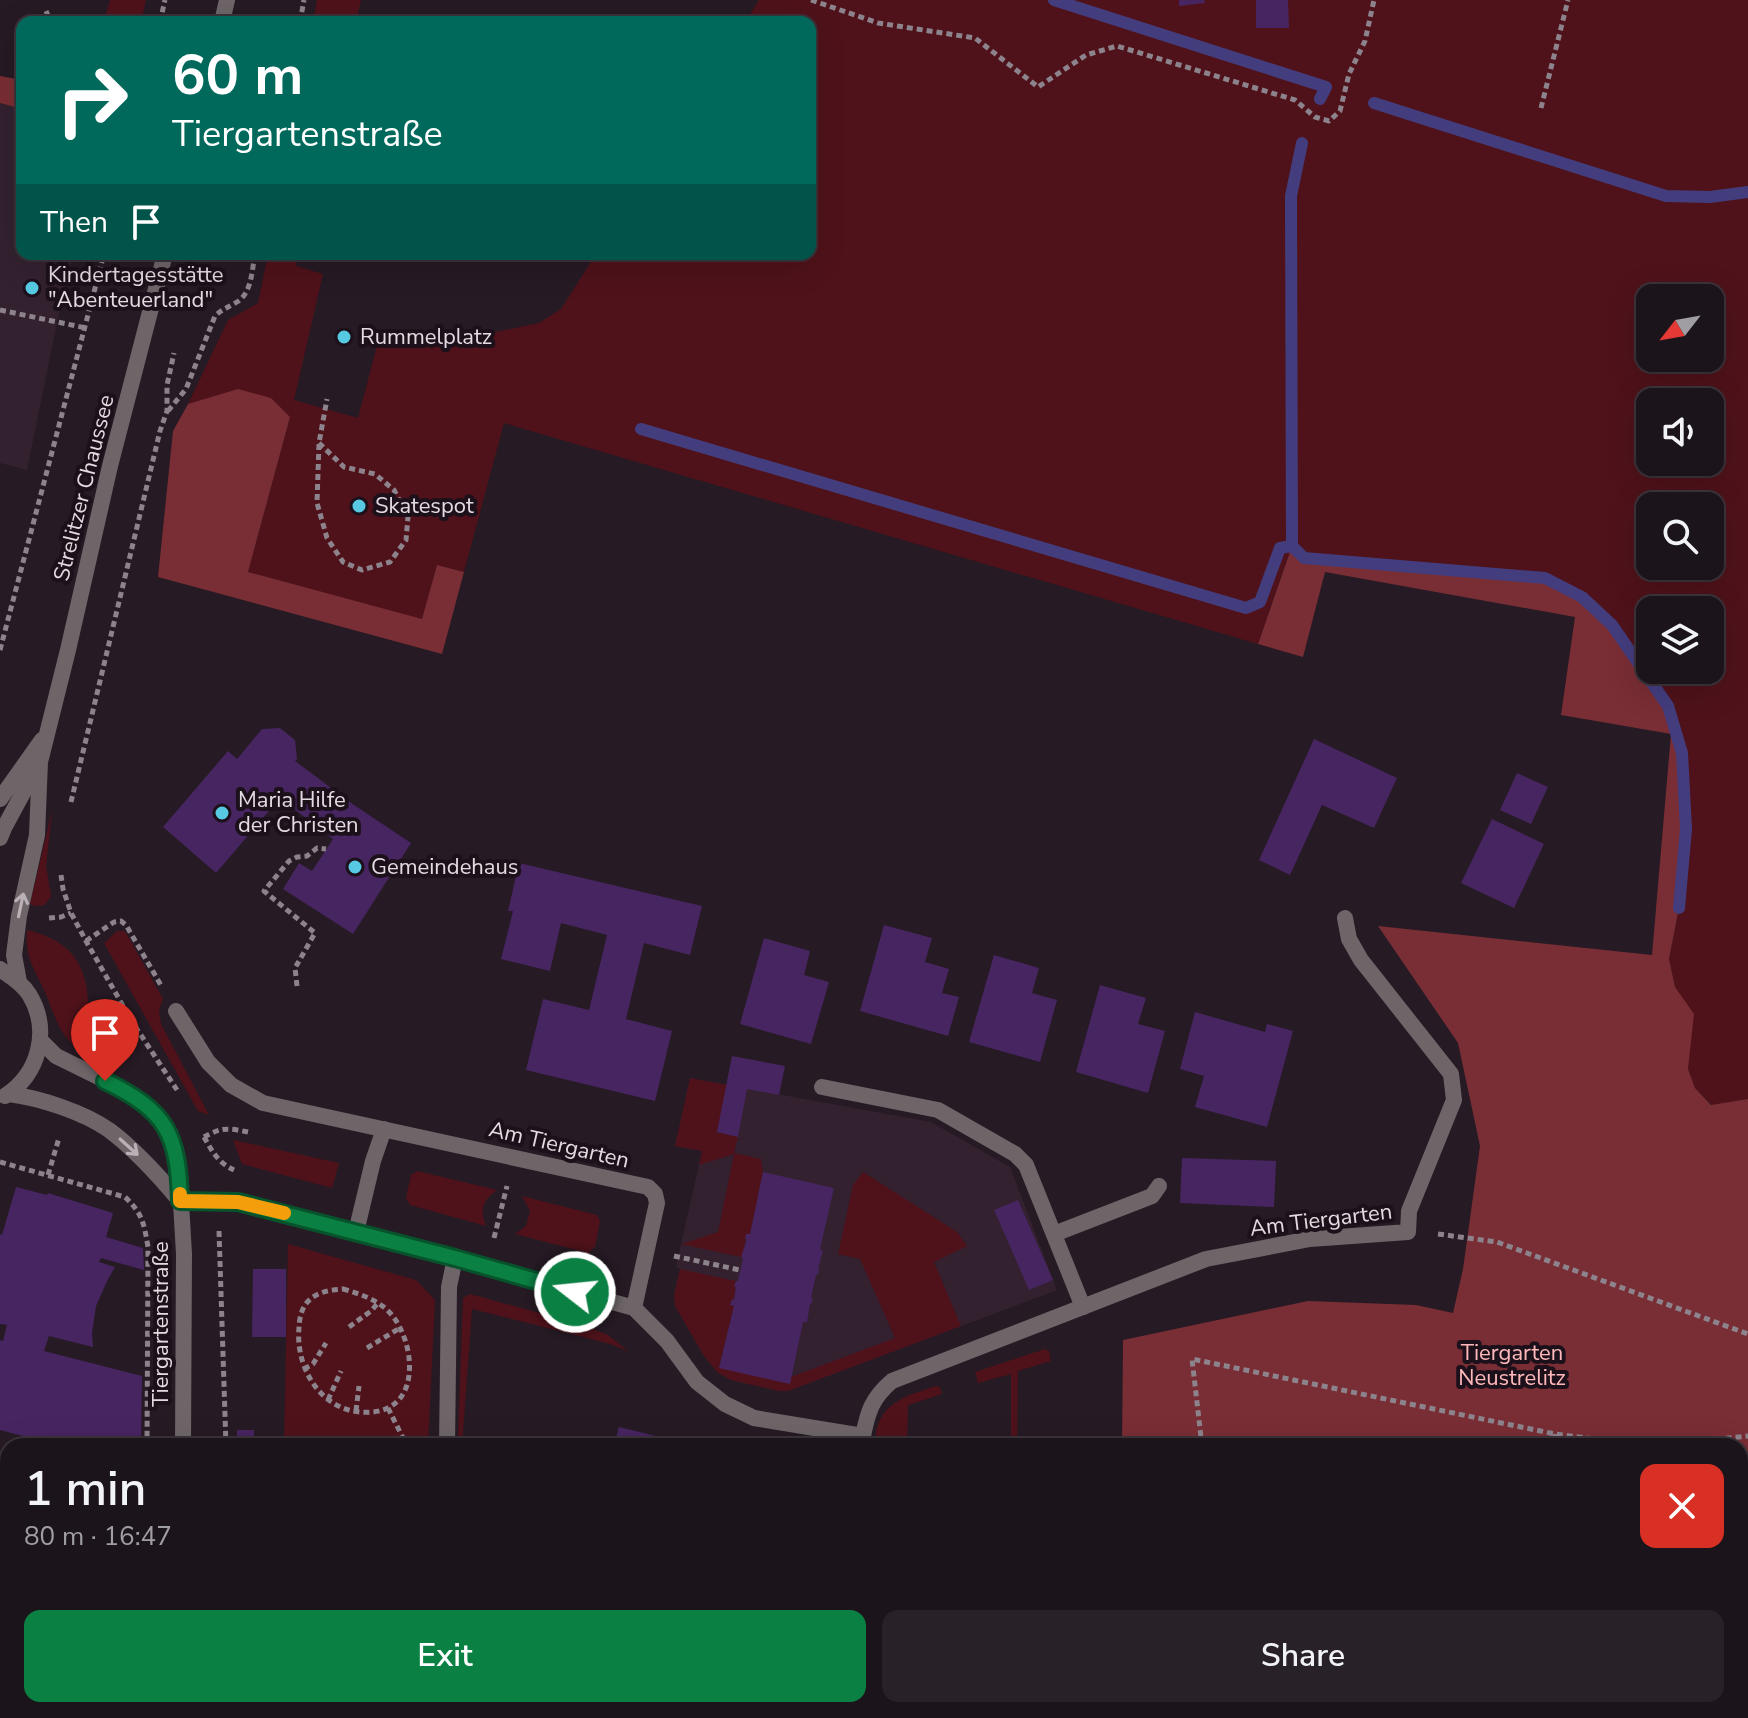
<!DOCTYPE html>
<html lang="en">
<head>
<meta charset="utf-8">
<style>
  body { margin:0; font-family:"Nunito Sans",sans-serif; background:#292128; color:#f1f3f6; height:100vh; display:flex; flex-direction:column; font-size:30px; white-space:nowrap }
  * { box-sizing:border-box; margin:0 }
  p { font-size:26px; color:#a09ea3 }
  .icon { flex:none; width:44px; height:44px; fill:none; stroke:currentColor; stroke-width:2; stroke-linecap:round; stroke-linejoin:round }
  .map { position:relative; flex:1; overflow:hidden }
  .sheet { position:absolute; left:0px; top:1438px; width:1748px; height:280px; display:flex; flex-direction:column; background:#1c141b; border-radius:24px 24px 0 0; box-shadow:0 8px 32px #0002,0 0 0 2px #3a333a }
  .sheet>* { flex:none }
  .banner { position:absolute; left:16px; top:16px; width:800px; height:244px; border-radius:16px; box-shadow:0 8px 32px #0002,0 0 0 2px #3a333a; background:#00695c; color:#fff; overflow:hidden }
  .needle { width:52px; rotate:239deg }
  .buttons { position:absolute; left:1636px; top:284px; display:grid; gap:16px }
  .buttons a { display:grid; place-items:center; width:88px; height:88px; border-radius:16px; background:#1c141b; box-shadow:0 8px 32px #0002,0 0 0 2px #3a333a; font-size:40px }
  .pin { position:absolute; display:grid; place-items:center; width:68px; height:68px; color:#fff; margin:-82px -34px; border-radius:50% 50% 50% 0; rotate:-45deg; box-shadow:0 0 8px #0007 }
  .pin .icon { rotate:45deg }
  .me { position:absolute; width:88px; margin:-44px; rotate:286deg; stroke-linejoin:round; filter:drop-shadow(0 0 6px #0008) }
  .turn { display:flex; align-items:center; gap:28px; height:168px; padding:0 24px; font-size:36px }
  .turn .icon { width:104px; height:104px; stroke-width:2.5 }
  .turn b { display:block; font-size:56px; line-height:68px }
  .then { display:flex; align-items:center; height:76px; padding:0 24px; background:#0003; gap:16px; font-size:30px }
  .round { display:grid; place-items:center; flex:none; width:84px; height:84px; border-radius:16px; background:#292128 }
  .overview { display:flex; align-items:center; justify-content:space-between; height:136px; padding:0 24px }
  h1 { font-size:48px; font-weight:600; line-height:60px }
  .primary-button { display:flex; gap:16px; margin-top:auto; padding:16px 24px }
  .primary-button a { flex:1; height:92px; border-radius:16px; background:#0b8043; color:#fff; font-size:32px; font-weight:600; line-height:92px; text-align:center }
  .primary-button a+a { background:#292128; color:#f1f3f6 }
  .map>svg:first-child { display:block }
  .built { fill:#332130 }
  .green { fill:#4f121a; fill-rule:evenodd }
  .forest { fill:#792d34 }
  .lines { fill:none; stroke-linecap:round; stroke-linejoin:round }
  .stream { stroke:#433d7e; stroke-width:12 }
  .building { fill:#472561 }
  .path { stroke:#8d838c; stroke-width:5; stroke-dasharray:6 4; stroke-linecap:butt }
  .service { stroke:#6e6568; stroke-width:16 }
  .minor { stroke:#6e6568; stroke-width:16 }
  .oneway { stroke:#bab1b7 }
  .route-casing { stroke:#07532c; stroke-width:20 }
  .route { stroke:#0b8043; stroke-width:14 }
  .slow { stroke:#f59e0b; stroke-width:14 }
  .poi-dot { fill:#57c9e2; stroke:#1c111b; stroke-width:3 }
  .labels { text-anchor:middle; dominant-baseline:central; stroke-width:8; stroke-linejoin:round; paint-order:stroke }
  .poi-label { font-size:22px; fill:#e3dae2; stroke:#1c111b; text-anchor:start }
  .street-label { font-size:22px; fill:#e3dae2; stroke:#1c111b }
  .park-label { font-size:22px; fill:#ffb9bb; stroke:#1c111b }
</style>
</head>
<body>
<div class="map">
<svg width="1748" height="1718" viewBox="0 0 1748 1718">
  <rect width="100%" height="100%" fill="#261a24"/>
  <g class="built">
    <polygon points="0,103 22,109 22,254 73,254 57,322 27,470 0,463"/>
    <polygon points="690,1078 931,1122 1010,1167 1057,1290 788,1391 779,1391 731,1380 718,1373 704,1356 675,1306 674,1295 680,1269 676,1267 702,1151 675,1146"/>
    <polygon points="1111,1710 1171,1710 1180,1718 1113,1718"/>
  </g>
  <g class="green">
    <polygon points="110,0 146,0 141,22 104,22"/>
    <polygon points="317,0 361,0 356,22 313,22"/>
    <path d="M759 0H1748V1099L1712 1105 1695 1088 1688 1069 1693 1014 1675 987 1669 959 1679 908 1686 829 1668 706 1582 597 1304 558 1292 546 1258 644 504 423 464 572 437 565 422 620 248 572 290 417 188 404 228 320 258 303 268 254H298L296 266 323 274 294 400 358 418 380 334 458 340 539 323 561 309 596 254H810V22H745ZM1650 298H1710V358H1650ZM1650 402H1710V462H1650ZM1650 506H1710V566H1650ZM1650 610H1710V670H1650Z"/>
    <polygon points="52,811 46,866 51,896 45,905 35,906 30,904"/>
    <path d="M27 930C92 946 89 987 89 1043L86 1048 79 1049C58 1035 54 1012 44 990 33 966 25 958 27 930Z"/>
    <polygon points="117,931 125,931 163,999 159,1010 161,1024 209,1115 198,1111 104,943"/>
    <polygon points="690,1078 727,1085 717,1132 738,1137 734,1153 761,1159 763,1172 758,1194 759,1195 750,1234 746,1234 744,1252 741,1257 681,1244 718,1232 734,1154 699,1165 702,1151 675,1146"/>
    <polygon points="233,1140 339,1163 332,1188 242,1164"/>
    <path d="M417 1171 497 1190C482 1201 480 1209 486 1226L410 1205 406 1198 411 1175Z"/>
    <polygon points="863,1172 957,1232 967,1246 934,1262 961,1326 788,1391 779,1391 731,1380 718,1373 704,1356 675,1306 674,1295 680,1269 736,1281 734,1300 732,1300 730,1305 734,1306 719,1367 791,1377 895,1338 860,1259 838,1254 853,1185"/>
    <polygon points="522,1196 597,1215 600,1221 595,1247 588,1253 515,1234 526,1226 530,1211"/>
    <polygon points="288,1244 416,1280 435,1300 428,1446 284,1446"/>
    <polygon points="470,1294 580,1324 608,1335 629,1352 611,1344 472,1309 462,1446 458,1436 463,1298"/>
    <polygon points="1045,1349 1049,1351 1051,1361 1018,1371 1017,1446 1011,1446 1011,1374 978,1383 975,1372"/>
    <path d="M936 1386 940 1387 942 1394 908 1405 907 1446H875C875 1404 902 1397 936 1386Z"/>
  </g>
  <g class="forest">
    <polygon points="0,76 22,80 22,109 0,103"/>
    <polygon points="238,389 271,398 290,417 248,572 422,619 437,565 464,572 442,654 158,577 173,431 188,404"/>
    <polygon points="1292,546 1304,558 1545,578 1582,597 1612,625 1668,706 1682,753 1686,829 1679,908 1669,959 1675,987 1694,1014 1688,1069 1695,1088 1711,1105 1748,1099 1748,1718 1181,1718 1171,1710 1740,1710 1740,1446 1122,1446 1123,1340 1308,1301 1416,1305 1453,1313 1463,1269 1480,1146 1458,1043 1378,926 1652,955 1671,734 1561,715 1575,617 1325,572 1303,657 1258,644"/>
  </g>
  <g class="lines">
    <g class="stream">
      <polyline points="1054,0 1326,87 1320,99"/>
      <polyline points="1374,103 1666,196 1710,197 1748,192"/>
      <polyline points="1302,143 1291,196 1292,546 1304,558 1545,578 1582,597 1612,625 1668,706 1682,753 1686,829 1679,908"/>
      <polyline points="641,429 1246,608 1260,602 1280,548 1292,546"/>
    </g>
  </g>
  <g class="building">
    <polygon points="1179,0 1204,0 1205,3 1179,6"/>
    <polygon points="1256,0 1288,0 1289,28 1256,28"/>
    <polygon points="280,728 295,740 297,759 295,761 354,805 411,843 353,934 283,889 299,863 312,871 333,839 280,798 216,873 163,827 228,751 237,759 262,729"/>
    <polygon points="1314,739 1397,778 1374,828 1322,805 1290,875 1259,860"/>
    <polygon points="1517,773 1548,787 1531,824 1500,810"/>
    <polygon points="1492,819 1544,844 1514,908 1461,883"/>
    <polygon points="519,863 702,906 690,955 644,943 626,1019 672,1031 655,1101 526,1070 543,999 589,1010 607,935 561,923 550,971 501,959 513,911 508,911"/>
    <polygon points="884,925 932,938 925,962 949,969 942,993 959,997 948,1036 860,1011"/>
    <polygon points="764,938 810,951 804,975 829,982 811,1044 740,1024"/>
    <polygon points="994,955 1039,968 1032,993 1057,1000 1040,1062 969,1042"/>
    <polygon points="1100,985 1146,998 1138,1024 1165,1031 1148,1093 1076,1072"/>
    <polygon points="1195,1012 1265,1032 1267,1024 1293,1031 1267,1127 1195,1107 1204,1076 1180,1069"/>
    <polygon points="732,1056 785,1066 779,1095 747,1089 738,1137 717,1132"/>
    <polygon points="1182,1158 1276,1161 1274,1207 1180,1203"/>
    <polygon points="763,1172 834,1188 820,1249 823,1251 818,1269 819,1269 818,1275 816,1275 811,1298 813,1298 811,1304 810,1304 807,1322 803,1322 790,1384 719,1368 734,1306 730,1305 732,1299 734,1300 736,1287 734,1287 736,1281 738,1281 743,1258 741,1257 747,1239 745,1239 746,1234 750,1234"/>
    <polygon points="16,1187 47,1195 48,1193 113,1213 106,1237 143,1248 144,1270 101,1258 99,1262 115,1267 107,1281 96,1306 92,1333 93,1347 49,1336 44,1351 142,1376 141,1446 61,1446 0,1430 0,1340 3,1341 7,1325 0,1324 0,1234 2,1235"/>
    <polygon points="1018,1200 1053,1280 1029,1290 994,1210"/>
    <polygon points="253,1269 286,1269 286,1337 252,1337"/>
    <polygon points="619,1427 692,1445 692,1446 614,1446"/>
    <rect x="237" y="1430" width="17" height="16"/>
    <polygon points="317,1710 436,1710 435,1718 317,1718"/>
    <rect x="593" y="1710" width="106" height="8"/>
    <rect x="922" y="1710" width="63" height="8"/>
    <polygon points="1688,1710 1723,1710 1721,1718 1686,1716"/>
  </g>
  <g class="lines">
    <g class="path">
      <polyline points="811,0 878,23 975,38 1038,87 1086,55 1117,46 1295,100 1315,117 1329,121 1340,111 1349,74 1365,41 1374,0"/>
      <polyline points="46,11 51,22"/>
      <polyline points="160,22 165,0"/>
      <polyline points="300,22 304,0"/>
      <polyline points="1541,108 1568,0"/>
      <polyline points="0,310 86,328"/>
      <path d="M168 411 186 389 215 316C222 309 229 307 237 302 252 293 252 269 255 254"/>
      <polyline points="319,443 344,467 375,474 394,490 408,517 406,540 390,562 362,570 343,562 327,538 317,503 319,443 327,399"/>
      <polyline points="0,650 104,254"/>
      <polyline points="71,802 160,431 167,411 167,385 174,353"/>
      <polyline points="61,875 63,889 71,913 86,941 131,1020 177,1090"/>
      <polyline points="49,918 61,917 71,913"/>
      <polyline points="86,941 114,922 121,921 126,925 162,987"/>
      <polyline points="297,986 295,968 315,933 264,891 289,861 297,857 307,856 317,848 326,849"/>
      <polyline points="101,1046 114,1032 131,1020"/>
      <path d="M204 1137C212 1151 218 1163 234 1170"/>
      <path d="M204 1137C222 1127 228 1128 248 1132"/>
      <path d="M0 1162 125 1197C143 1214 144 1224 148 1247L147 1446"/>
      <polyline points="48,1175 59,1138"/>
      <polyline points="219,1231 226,1446"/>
      <polyline points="1438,1234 1497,1242 1748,1334"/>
      <polyline points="494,1238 507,1186"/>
      <polyline points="674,1256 740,1270"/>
      <path d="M343 1289C360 1294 379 1300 391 1314 415 1342 422 1407 373 1412 325 1417 295 1371 299 1328 299 1321 301 1311 305 1305 314 1292 329 1290 343 1289Z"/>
      <polyline points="349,1327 371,1311 378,1303"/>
      <polyline points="367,1348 400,1328"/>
      <polyline points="304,1369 313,1364 326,1343"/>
      <polyline points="328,1400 341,1371"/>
      <polyline points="388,1408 405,1442 410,1446"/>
      <polyline points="356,1411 359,1386"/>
      <polyline points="1202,1446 1192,1359 1555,1434 1652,1446 1748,1436"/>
      <polyline points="1553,1446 1555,1434"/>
      <polyline points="0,1502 2,1503 0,1531"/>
      <polyline points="0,1541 8,1543"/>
      <polyline points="747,1710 747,1718"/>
      <polyline points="1151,1710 1161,1718"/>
      <polyline points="1337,1710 1364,1718"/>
      <polyline points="145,1718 145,1710"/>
      <polyline points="221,1718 222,1710"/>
      <polyline points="455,1718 461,1710"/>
      <polyline points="1520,1718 1521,1710"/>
    </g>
    <g class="service">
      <polyline points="447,1446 449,1287 455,1258"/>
      <polyline points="1096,1710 1098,1718"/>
    </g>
    <g class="minor">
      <polyline points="222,22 227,0"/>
      <polyline points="0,799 42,740"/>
      <polyline points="0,838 4,828 37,767"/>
      <path d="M0 969C10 976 22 983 29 994 51 1030 39 1074 5 1096"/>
      <polyline points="19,982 14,955 19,916 37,835 40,762 68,650 110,466 165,254"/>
      <polyline points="176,1011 208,1062 231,1085 263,1103 648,1187 655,1194 657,1203 634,1308"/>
      <polyline points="41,1041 56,1056 123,1089 145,1104 162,1120 172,1141 179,1169 184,1254 183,1446"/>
      <polyline points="822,1087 938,1110 1015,1154 1026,1165 1083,1307"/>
      <path d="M9 1094C40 1098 83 1112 109 1130 136 1150 159 1176 180 1201"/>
      <path d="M180 1201 238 1202 455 1258 634 1308 667 1341 697 1382 725 1404 754 1418 863 1436C868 1411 872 1398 892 1381L1206 1259 1310 1239 1408 1232 1409 1211 1454 1100 1451 1074 1361 960 1349 939 1345 918"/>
      <polyline points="356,1232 373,1161 384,1129"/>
      <polyline points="1054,1234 1152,1196 1159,1186"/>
      <polyline points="867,1710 868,1718"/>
      <polyline points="182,1718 182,1710"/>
    </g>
  </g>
  <defs><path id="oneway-shaft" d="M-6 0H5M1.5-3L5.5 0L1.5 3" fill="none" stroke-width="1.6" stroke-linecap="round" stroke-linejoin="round" transform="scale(2)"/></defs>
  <g class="oneway">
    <use href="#oneway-shaft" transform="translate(21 905) rotate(-78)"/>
    <use href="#oneway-shaft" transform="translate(129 1147) rotate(42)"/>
  </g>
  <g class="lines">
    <g class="route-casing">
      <path id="route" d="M105 1081C167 1111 178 1134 180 1201L238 1202 455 1258 575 1292"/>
    </g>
    <use href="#route" class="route"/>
    <polyline class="slow" points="180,1194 180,1201 238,1202 284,1213"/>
  </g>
  <g class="poi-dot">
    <circle cx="32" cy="288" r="8"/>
    <circle cx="344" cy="337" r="8"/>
    <circle cx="359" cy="506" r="8"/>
    <circle cx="222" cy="813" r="8"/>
    <circle cx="355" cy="867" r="8"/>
  </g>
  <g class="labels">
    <g class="poi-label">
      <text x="48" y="275">Kindertagesstätte<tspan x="48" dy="25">"Abenteuerland"</tspan></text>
      <text x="360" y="337">Rummelplatz</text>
      <text x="375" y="506">Skatespot</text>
      <text x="238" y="800">Maria Hilfe<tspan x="238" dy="25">der Christen</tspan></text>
      <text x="371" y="867">Gemeindehaus</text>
    </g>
    <g class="street-label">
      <text transform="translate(84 488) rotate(-76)">Strelitzer Chaussee</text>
      <text transform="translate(559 1145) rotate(13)">Am Tiergarten</text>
      <text transform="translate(1321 1220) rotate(-7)">Am Tiergarten</text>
      <text transform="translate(161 1324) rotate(-90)">Tiergartenstraße</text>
    </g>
    <g class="park-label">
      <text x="1512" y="1353">Tiergarten<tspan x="1512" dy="25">Neustrelitz</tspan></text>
    </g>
  </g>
</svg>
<div class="buttons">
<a><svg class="needle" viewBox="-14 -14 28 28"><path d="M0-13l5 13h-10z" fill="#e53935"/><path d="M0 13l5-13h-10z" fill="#a09ea3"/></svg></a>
<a><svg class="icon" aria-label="sound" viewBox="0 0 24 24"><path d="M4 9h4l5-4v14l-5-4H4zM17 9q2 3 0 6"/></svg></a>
<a><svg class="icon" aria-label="search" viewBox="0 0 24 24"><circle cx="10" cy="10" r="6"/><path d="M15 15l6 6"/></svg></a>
<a><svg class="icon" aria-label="layers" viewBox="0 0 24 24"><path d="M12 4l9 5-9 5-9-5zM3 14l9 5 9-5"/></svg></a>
</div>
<div class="pin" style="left:105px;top:1081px;background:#d93025"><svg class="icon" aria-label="arrive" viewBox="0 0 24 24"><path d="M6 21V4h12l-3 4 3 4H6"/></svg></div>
<svg class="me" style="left:575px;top:1292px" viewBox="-20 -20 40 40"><circle r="17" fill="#0b8043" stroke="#fff" stroke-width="3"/><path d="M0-11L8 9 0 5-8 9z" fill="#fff"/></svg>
<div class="banner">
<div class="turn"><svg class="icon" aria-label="right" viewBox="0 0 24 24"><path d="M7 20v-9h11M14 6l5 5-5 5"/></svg><div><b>60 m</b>Tiergartenstraße</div></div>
<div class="then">Then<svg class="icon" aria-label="arrive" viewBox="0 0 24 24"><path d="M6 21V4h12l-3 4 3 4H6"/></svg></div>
</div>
<section class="sheet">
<div class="overview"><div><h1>1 min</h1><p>80 m · 16:47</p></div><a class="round" style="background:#d93025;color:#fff"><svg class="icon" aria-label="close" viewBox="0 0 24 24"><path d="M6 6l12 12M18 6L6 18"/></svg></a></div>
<div class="primary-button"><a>Exit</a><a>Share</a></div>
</section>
</div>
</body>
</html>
